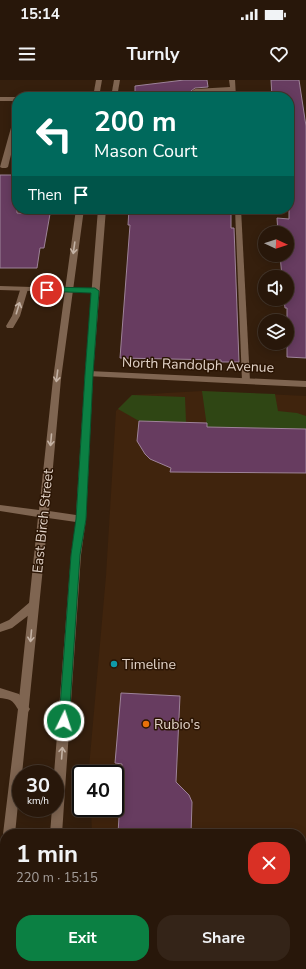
<!DOCTYPE html>
<html lang="en">
<head>
<meta charset="utf-8">
<style>
  body { margin:0; font-family:"Nunito Sans",sans-serif; background:#342418; color:#f1f3f6; height:100vh; display:flex; flex-direction:column; font-size:15px; white-space:nowrap }
  * { box-sizing:border-box; margin:0 }
  p { font-size:13px; color:#a59f9c }
  .icon { flex:none; width:22px; height:22px; fill:none; stroke:currentColor; stroke-width:2; stroke-linecap:round; stroke-linejoin:round }
  .map { position:relative; flex:1; overflow:hidden }
  .panel { position:absolute; left:0px; top:749px; width:306px; height:140px; display:flex; flex-direction:column; background:#28170a; border-radius:16px 16px 0 0; box-shadow:0 2px 10px #0003,0 0 0 1px #44362b }
  .panel>* { flex:none }
  .banner { position:absolute; left:12px; top:12px; width:282px; height:122px; border-radius:16px; box-shadow:0 2px 10px #0003,0 0 0 1px #44362b; background:#00695c; color:#fff; overflow:hidden }
  .needle { width:26px; rotate:93deg }
  .buttons { position:absolute; left:258px; top:146px; display:grid; gap:8px }
  .buttons a { display:grid; place-items:center; width:36px; height:36px; border-radius:50%; background:#28170a; box-shadow:0 2px 10px #0003,0 0 0 1px #44362b; font-size:20px }
  .speed { position:absolute; left:12px; top:685px; display:flex; gap:8px; font-size:20px; font-weight:700; text-align:center }
  .speed>* { display:grid; place-content:center; width:52px; height:52px; border-radius:50%; background:#28170a; box-shadow:0 2px 10px #0003,0 0 0 1px #44362b; line-height:1 }
  .speed small { font-size:10px; font-weight:400 }
  .speed .limit { border:2px solid #111; border-radius:6px; background:#fff; color:#111 }
  .pin { position:absolute; display:grid; place-items:center; width:34px; height:34px; color:#fff; margin:-17px; border:2px solid #fff; border-radius:50%; box-shadow:0 1px 4px #0007 }
  .me { position:absolute; width:44px; margin:-22px; rotate:4deg; stroke-linejoin:round; filter:drop-shadow(0 0 3px #0008) }
  .turn { display:flex; align-items:center; gap:14px; height:84px; padding:0 16px; font-size:18px }
  .turn .icon { width:52px; height:52px; stroke-width:2.5 }
  .turn b { display:block; font-size:28px; line-height:34px }
  .then { display:flex; align-items:center; height:38px; padding:0 16px; background:#0003; gap:8px; font-size:15px }
  .round { display:grid; place-items:center; flex:none; width:42px; height:42px; border-radius:16px; background:#342418 }
  .head { display:flex; align-items:center; justify-content:space-between; height:68px; padding:0 16px }
  h1 { font-size:24px; font-weight:700; line-height:30px }
  .button { display:flex; gap:8px; margin-top:auto; padding:8px 16px }
  .button a { flex:1; height:46px; border-radius:16px; background:#0b8043; color:#fff; font-size:16px; font-weight:700; line-height:46px; text-align:center }
  .button a+a { background:#342418; color:#f1f3f6 }
  .status { display:flex; justify-content:space-between; align-items:center; height:28px; padding:0 20px; background:#28170a; direction:ltr }
  .status svg { height:11px; fill:currentColor }
  header { display:flex; justify-content:space-between; align-items:center; height:52px; padding:0 16px; background:#28170a; font-size:18px; font-weight:700 }
  .map>svg:first-child { display:block }
  .built { fill:#40240d }
  .green { fill:#2f4614 }
  .building { fill:#673c60; stroke:#9e8399 }
  .lines { fill:none; stroke-linecap:round; stroke-linejoin:round }
  .lane { fill:#7f6551; fill-rule:evenodd }
  .street { fill:#7f6551; fill-rule:evenodd }
  .secondary { fill:#7f6551; fill-rule:evenodd }
  .oneway { stroke:#c4b2a4 }
  .route { fill:#0b8043; stroke:#07532c }
  .culture-dot { fill:#0f9aa8; stroke:#2b1504; stroke-width:1.5 }
  .food-dot { fill:#e8710a; stroke:#2b1504; stroke-width:1.5 }
  .labels { text-anchor:middle; dominant-baseline:central; stroke-width:3; stroke-linejoin:round; paint-order:stroke }
  .street-label { font-size:14px; fill:#e2d3c8; stroke:#2b1504 }
  .poi-label { font-size:14px; fill:#e2d3c8; stroke:#2b1504; text-anchor:start }
</style>
</head>
<body>
<div class="status"><b>15:14</b><svg viewBox="0 0 49 12"><path d="M0 12V9h3v3zM5 12V6h3v6zM10 12V3h3v9zM15 12V0h3v12zM26 1h20v11H26zM47 4h2v5h-2z"/></svg></div>
<header><svg class="icon" aria-label="menu" viewBox="0 0 24 24"><path d="M4 6h16M4 12h16M4 18h16"/></svg>Turnly<svg class="icon" aria-label="heart" viewBox="0 0 24 24"><path d="M12 20l-8-8c-3-5 5-10 8-4 3-6 11-1 8 4z"/></svg></header>
<div class="map">
<svg width="306" height="889" viewBox="0 0 306 889">
  <rect width="100%" height="100%" fill="#351f0d"/>
  <polygon class="built" points="202,311 306,316 306,889 100,889 100,884 301,884 301,754 92,754 91,728 115,728 115,694 89,694 89,688 106,496 116,331 132,315"/>
  <g class="green">
    <polygon points="202,311 275,314 278,331 297,333 306,336 306,349 207,347"/>
    <polygon points="132,315 185,317 186,342 139,341 118,329"/>
  </g>
  <g class="building">
    <polygon points="184,0 207,0 208,7 195,8 191,11 195,14 210,14 211,17 135,17 135,6"/>
    <polygon points="271,0 299,0 306,46 306,278 287,277 287,228 285,228 284,219 287,219 287,197 282,197 280,175 287,175 287,153 278,153 277,138 289,139 289,17 272,17"/>
    <polygon points="0,95 17,95 17,133 50,134 44,168 40,168 37,188 0,188"/>
    <polygon points="129,129 231,129 231,148 234,148 239,282 221,282 221,280 120,278 130,145 128,145"/>
    <polygon points="139,341 207,343 207,347 306,349 306,393 170,392 171,388 150,379 145,374 137,361"/>
    <polygon points="121,613 180,616 176,702 189,715 192,722 191,754 118,754 122,684 115,683"/>
  </g>
  <g class="lines">
    <g class="lane">
      <polygon points="229,0 235,0 236,17 230,17 230,11 195,13 192,11 195,9 230,7"/>
      <polygon points="235,129 241,129 250,301 246,303 242,301"/>
      <polygon points="21,207 27,207 28,209 20,236 13,248 7,248 6,246 12,236"/>
    </g>
    <g class="street">
      <rect x="0" y="17" width="17" height="4"/>
      <polygon points="17,35 17,50 8,87 6,88 2,88 0,87 14,37"/>
      <polygon points="0,206 95,209 99,211 95,213 0,210"/>
      <polygon points="89,291 306,301 306,307 86,296 85,294 86,292"/>
      <polygon points="34,521 38,522 39,525 38,528 12,548 0,552 0,544 9,540 30,522"/>
      <path d="M0 608 19 614 30 629 28 632C17 636 18 624 10 620 7 619 3 618 0 618Z"/>
    </g>
    <g class="secondary">
      <polygon points="96,0 102,0 99,17 93,17"/>
      <polygon points="114,0 120,0 117,17 111,17"/>
      <polygon points="76,129 84,129 61,299 49,431 76,435 85,294 98,129 106,129 93,294 86,439 81,475 62,754 50,754 52,728 55,728 54,694 71,475 76,442 48,438 22,694 21,694 15,754 5,754 5,758 3,754 18,629 38,437 0,431 0,425 39,430 53,299"/>
      <polygon points="5,776 5,825 0,828 0,779"/>
      <polygon points="39,884 53,884 52,889 38,889"/>
    </g>
  </g>
  <defs><path id="oneway-shaft" d="M-6 0H5M1.5-3L5.5 0L1.5 3" fill="none" stroke-width="1.6" stroke-linecap="round" stroke-linejoin="round"/></defs>
  <g class="oneway">
    <use href="#oneway-shaft" transform="translate(74 168) rotate(98)"/>
    <use href="#oneway-shaft" transform="translate(18 228) rotate(-73)"/>
    <use href="#oneway-shaft" transform="translate(57 296) rotate(97)"/>
    <use href="#oneway-shaft" transform="translate(51 360) rotate(95)"/>
    <use href="#oneway-shaft" transform="translate(31 556) rotate(95)"/>
    <use href="#oneway-shaft" transform="translate(62 673) rotate(-86)"/>
  </g>
  <polygon class="route" points="47,207 95,208 99,211 93,294 86,439 80,475 69,641 68,644 64,645 60,644 59,641 71,475 76,439 85,294 91,213 44,211 44,208"/>
  <circle class="culture-dot" cx="114" cy="584" r="4"/>
  <circle class="food-dot" cx="146" cy="644" r="4"/>
  <g class="labels">
    <g class="street-label">
      <text transform="translate(198 285) rotate(2)">North Randolph Avenue</text>
      <text transform="translate(43 441) rotate(-84)">East Birch Street</text>
    </g>
    <g class="poi-label">
      <text x="122" y="584">Timeline</text>
      <text x="154" y="644">Rubio's</text>
    </g>
  </g>
</svg>
<div class="buttons">
<a><svg class="needle" viewBox="-14 -14 28 28"><path d="M0-13l5 13h-10z" fill="#e53935"/><path d="M0 13l5-13h-10z" fill="#a59f9c"/></svg></a>
<a><svg class="icon" aria-label="sound" viewBox="0 0 24 24"><path d="M4 9h4l5-4v14l-5-4H4zM17 9q2 3 0 6"/></svg></a>
<a><svg class="icon" aria-label="layers" viewBox="0 0 24 24"><path d="M12 4l9 5-9 5-9-5zM3 14l9 5 9-5"/></svg></a>
</div>
<div class="speed"><div>30<small>km/h</small></div><div class="limit">40</div></div>
<div class="pin" style="left:47px;top:210px;background:#d93025"><svg class="icon" aria-label="arrive" viewBox="0 0 24 24"><path d="M6 21V4h12l-3 4 3 4H6"/></svg></div>
<svg class="me" style="left:64px;top:641px" viewBox="-20 -20 40 40"><circle r="17" fill="#0b8043" stroke="#fff" stroke-width="3"/><path d="M0-11L8 9 0 5-8 9z" fill="#fff"/></svg>
<div class="banner">
<div class="turn"><svg class="icon" aria-label="left" viewBox="0 0 24 24"><path d="M17 20v-9H6M10 6l-5 5 5 5"/></svg><div><b>200 m</b>Mason Court</div></div>
<div class="then">Then<svg class="icon" aria-label="arrive" viewBox="0 0 24 24"><path d="M6 21V4h12l-3 4 3 4H6"/></svg></div>
</div>
<section class="panel">
<div class="head"><div><h1>1 min</h1><p>220 m · 15:15</p></div><a class="round" style="background:#d93025;color:#fff"><svg class="icon" aria-label="close" viewBox="0 0 24 24"><path d="M6 6l12 12M18 6L6 18"/></svg></a></div>
<div class="button"><a>Exit</a><a>Share</a></div>
</section>
</div>
</body>
</html>
